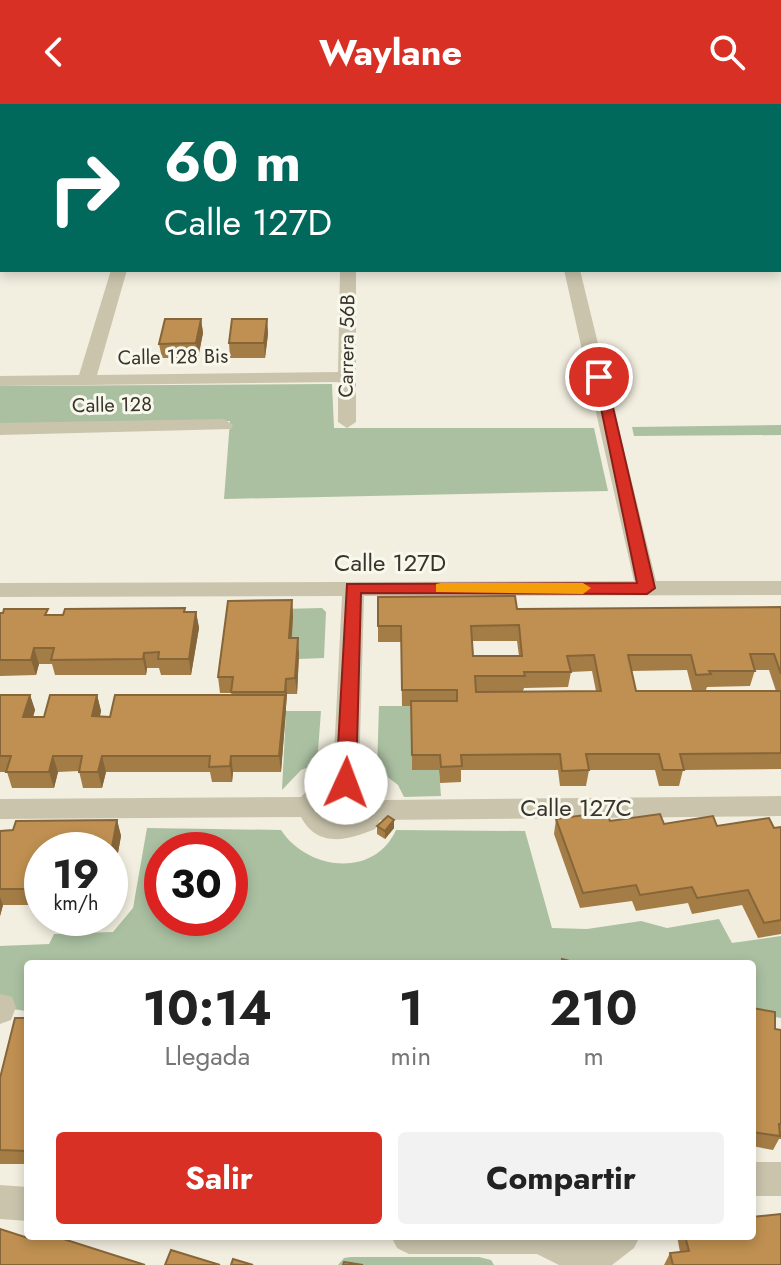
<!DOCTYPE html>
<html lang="es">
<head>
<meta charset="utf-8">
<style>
  body { margin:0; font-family:Jost,sans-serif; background:#f2f2f2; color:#222; height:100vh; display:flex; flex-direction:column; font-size:30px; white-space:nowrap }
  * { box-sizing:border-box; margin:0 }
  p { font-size:26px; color:#767676 }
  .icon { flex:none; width:44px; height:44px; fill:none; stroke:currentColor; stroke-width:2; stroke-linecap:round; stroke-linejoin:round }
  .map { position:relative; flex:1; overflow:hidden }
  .panel { position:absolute; left:24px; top:856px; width:732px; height:280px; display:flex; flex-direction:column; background:#fff; border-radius:8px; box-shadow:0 4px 12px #0003 }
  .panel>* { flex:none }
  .guide { position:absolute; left:0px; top:0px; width:782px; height:168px; box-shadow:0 4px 12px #0003; background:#00695c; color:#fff; overflow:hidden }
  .speed { position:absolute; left:24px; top:728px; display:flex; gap:16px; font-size:40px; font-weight:700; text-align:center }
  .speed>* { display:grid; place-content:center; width:104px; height:104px; border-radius:50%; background:#fff; box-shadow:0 4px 12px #0003; line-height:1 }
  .speed small { font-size:20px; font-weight:400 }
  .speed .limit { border:12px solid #d22; background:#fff; color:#111 }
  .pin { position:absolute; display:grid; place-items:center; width:68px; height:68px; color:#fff; margin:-34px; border:4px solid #fff; border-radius:50%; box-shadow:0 2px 8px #0007 }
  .me { position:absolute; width:88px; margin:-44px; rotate:2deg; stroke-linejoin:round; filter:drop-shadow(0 0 6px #0008) }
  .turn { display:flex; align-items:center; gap:28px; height:168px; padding:0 32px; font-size:36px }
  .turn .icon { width:104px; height:104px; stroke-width:2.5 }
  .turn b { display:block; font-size:56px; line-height:68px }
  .eta { display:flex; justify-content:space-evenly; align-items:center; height:136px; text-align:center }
  .eta b { font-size:48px; font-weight:700; line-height:56px }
  .cta { display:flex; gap:16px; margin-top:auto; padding:16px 32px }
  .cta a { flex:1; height:92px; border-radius:8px; background:#d93025; color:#fff; font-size:32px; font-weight:700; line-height:92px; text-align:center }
  .cta a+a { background:#f2f2f2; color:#222 }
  header { display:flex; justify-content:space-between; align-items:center; height:104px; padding:0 32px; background:#d93025; color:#fff; font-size:36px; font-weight:700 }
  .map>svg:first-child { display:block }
  .green { fill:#abc0a1; fill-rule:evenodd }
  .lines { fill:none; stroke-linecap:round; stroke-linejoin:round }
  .minor { fill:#cac4ad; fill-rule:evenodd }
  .wall { fill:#a47c46; fill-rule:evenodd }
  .shaded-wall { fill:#866539 }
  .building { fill:#bf9051; stroke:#866539; stroke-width:2; fill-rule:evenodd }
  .route { fill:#d93025; stroke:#8d1f18; stroke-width:2 }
  .slow { fill:#f59e0b }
  .labels { text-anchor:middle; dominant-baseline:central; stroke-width:6; stroke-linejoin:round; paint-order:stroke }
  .far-street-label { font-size:20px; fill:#38342b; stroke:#f9f8ed }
  .street-label { font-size:24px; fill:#38342b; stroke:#f9f8ed }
</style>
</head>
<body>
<header><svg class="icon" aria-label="back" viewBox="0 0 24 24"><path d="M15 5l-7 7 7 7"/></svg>Waylane<svg class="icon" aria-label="search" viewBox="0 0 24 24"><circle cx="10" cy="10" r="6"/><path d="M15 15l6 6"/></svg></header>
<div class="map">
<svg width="781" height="1161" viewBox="0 0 781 1161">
  <rect width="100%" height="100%" fill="#f2efe0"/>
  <g class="green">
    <polygon points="332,280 334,324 594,324 608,387 224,395 230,317 0,320 0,282"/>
    <polygon points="781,321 781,331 634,332 632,323"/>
    <polygon points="322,504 326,508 324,554 299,555 299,550 290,550 280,505"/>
    <polygon points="379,602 411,602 412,666 439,666 441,692 404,693 398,681 377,665"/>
    <polygon points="286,607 321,607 317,660 301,666 282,686"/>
    <path d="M147 724 281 726C307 766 374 775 396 726L525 727 552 824 587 825 641 817 667 824 719 815 732 839 781 832V914L769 912 752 919V860H28V927H22L26 907 0 903V842L49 840 54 830 113 828 133 804ZM162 746H230V814H162Z"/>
    <polygon points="351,1153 479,1153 491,1156 494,1161 338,1161 344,1154"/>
  </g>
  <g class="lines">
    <g class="minor">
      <polygon points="605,0 627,0 628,2 606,2"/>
      <rect x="0" y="50" width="2" height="8"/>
      <rect x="780" y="116" width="1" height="10"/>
      <polygon points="111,166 127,166 97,271 338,268 340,166 356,166 356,318 347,324 338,318 338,278 0,282 0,272 79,271"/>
      <path d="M564 166H580L656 477H781V491L364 492 359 672 379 685 384 696 781 692V712L380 716 375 725C349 736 318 745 301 713L0 715V695L301 693 317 676 333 671 342 492 0 493V479L634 477ZM336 690 349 691 358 697 356 711 342 716 328 711 325 699Z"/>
      <polygon points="224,315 233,321 231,325 0,331 0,319"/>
      <polygon points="0,890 12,893 16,903 11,916 0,920"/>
      <rect x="752" y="1058" width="29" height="34"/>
      <polygon points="0,1081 28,1083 28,1117 0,1115"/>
      <polygon points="391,1132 640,1132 634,1144 612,1161 559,1161 537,1150 409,1150 397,1144"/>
    </g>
  </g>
  <g class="wall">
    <polygon points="201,215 203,229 198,254 162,254 159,240"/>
    <polygon points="267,215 268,230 265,254 230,254 229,239"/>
    <path d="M378 493 517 505 781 503V665L683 666 679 682H659L655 666H589L586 682H560L558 666H461V678L440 679 439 666H412L411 602H402L401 538H378ZM472 537H517L519 552H473ZM687 566 692 586H706L707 583 750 582 755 566H769L776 587H636L631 567ZM592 567 596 587H523L524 584 568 583 571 568Z"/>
    <polygon points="292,496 293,512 292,534 299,550 297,590 287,590 281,668 233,668 232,678 212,678 210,668 106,668 102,684 83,684 79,667 58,668 54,684 12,684 7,668 0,668 0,591 30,591 35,606 33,613 44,613 97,591 101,607 100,612 110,613 232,591 231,589 220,589 218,573"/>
    <polygon points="185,504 185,508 196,508 199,524 191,571 161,571 159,564 147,564 146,571 55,571 52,560 39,560 36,571 0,572 0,509 63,511"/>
    <polygon points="556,715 774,724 781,723 781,830 758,834 742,801 692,810 688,799 636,807 632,797 580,804 554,730"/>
    <polygon points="117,716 121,732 110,793 110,746 42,746 42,801 3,801 0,812 0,727"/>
    <polygon points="377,722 394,724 385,735 377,730"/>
    <polygon points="752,904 775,925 781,926 781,1035 779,1035 773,1046 752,1042"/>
    <polygon points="28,914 28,1060 0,1060 0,974"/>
    <polygon points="677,1132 752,1132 781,1161 664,1161 670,1149 680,1148"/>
  </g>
  <g class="shaded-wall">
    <polygon points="201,215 203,229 198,254 196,239"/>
    <polygon points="267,215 268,230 265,254 264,239"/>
    <polygon points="292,496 293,512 290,550 289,534"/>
    <polygon points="196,508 199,524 191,571 189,555"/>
    <polygon points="298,534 299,550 297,590 295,574"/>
    <polygon points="34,544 39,560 36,571 31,556"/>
    <polygon points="144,549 147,564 146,571 143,555"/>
    <polygon points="286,575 287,590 286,603 285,588"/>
    <polygon points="30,591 35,606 28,629 23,613"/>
    <polygon points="97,591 101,607 96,628 92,612"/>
    <polygon points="285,591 286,607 281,668 279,652"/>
    <polygon points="53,652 58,668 54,684 49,668"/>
    <polygon points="102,652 106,668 102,684 98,668"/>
    <polygon points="231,652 233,668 232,678 230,662"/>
    <polygon points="117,716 121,732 110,793 110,754"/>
    <polygon points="394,716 394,724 385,735 385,727"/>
    <polygon points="0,793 3,801 0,812"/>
  </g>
  <g class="building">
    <polygon points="165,215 201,215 196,239 159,240"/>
    <polygon points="232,215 267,215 264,239 229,239"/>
    <path d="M515 492 517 505 781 503V570L774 550H750L755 567H709L711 570 696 571 691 551H628L636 587H781V649L680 650 684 666H663L659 650H586L589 666 562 667 560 650 461 651 462 662 441 663 440 651H412L411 597H457V586H402L401 522H378V493ZM519 521 522 552H473L471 522ZM594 551 601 587 476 588 475 572H525L524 568H571L567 552Z"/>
    <polygon points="292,496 289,534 298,534 295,574 286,575 285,588 231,588 233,573 218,573 228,497"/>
    <polygon points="185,504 184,508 196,508 189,555 158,555 159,548 144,549 143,555 51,556 54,544 34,544 31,556 0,556 0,509 3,509 4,505 48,505 45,511 63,511 65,505"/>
    <polygon points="0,591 30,591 23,613 44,613 50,591 97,591 92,612 110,613 115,591 285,591 279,652 231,652 230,662 209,663 210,652 102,652 98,668 79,668 82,652 53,652 49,668 6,668 11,652 0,652"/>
    <polygon points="606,708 610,717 660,710 664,720 713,712 717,722 769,714 774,724 781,723 781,816 764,819 748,786 697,794 692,783 640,791 636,781 583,789 556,715"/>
    <polygon points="388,712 394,716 385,727 377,722"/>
    <polygon points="117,716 110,754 110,746 42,746 42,785 0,785 0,727 13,726 16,717"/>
    <polygon points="562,855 581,860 561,860"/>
    <polygon points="752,904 775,908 775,925 781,926 781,1020 779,1020 780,1032 752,1028"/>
    <polygon points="15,914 28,914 28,1047 0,1046 0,974"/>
    <polygon points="781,1110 781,1161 673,1161 670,1149 689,1147 685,1132 752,1132 752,1113"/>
    <polygon points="0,1125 31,1135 32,1132 54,1132 145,1161 0,1161"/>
    <polygon points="171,1146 220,1161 165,1161"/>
    <polygon points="233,1155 253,1161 231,1161"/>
    <polygon points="344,1158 363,1161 343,1161"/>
  </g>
  <polygon class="route" points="594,270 606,273 655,484 647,490 361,489 356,679 353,685 339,685 336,679 347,480 637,479"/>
  <polygon class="slow" points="441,479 583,479 591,484 583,490 436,488 436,480"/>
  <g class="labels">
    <g class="far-street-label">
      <text transform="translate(347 242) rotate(-89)">Carrera 56B</text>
      <text transform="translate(173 253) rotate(-1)">Calle 128 Bis</text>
      <text transform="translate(112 301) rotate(-1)">Calle 128</text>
    </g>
    <g class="street-label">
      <text x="390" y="458">Calle 127D</text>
      <text x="576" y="703">Calle 127C</text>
    </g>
  </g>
</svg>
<div class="speed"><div>19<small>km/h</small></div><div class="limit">30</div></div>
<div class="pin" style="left:599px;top:273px;background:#d93025"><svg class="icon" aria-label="arrive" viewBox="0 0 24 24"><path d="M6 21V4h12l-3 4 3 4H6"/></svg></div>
<svg class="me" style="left:346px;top:679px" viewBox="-20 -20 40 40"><circle r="19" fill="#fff"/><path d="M0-13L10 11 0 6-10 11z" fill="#d93025"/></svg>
<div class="guide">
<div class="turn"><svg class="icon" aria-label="right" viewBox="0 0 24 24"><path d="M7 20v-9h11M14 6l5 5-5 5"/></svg><div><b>60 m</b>Calle 127D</div></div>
</div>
<section class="panel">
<div class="eta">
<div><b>10:14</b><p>Llegada</p></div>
<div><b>1</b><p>min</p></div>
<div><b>210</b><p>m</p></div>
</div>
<div class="cta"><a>Salir</a><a>Compartir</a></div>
</section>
</div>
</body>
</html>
